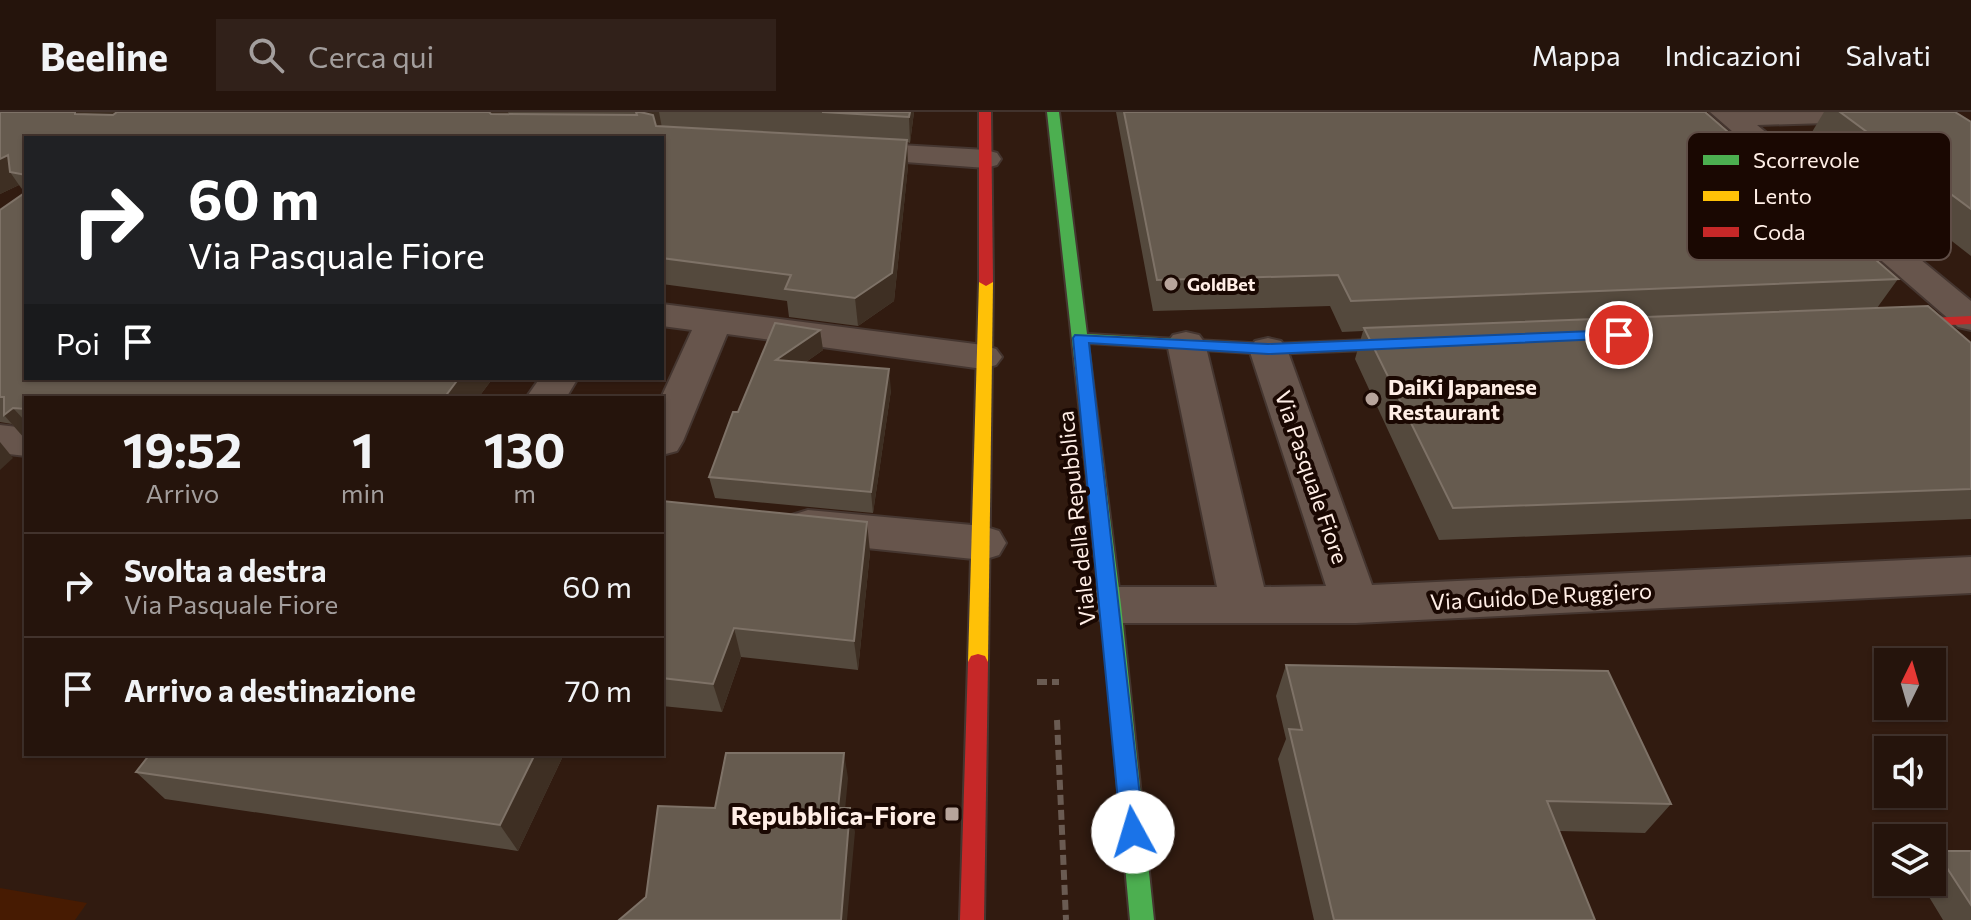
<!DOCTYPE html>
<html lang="it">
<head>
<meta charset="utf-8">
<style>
  body { margin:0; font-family:Commissioner,sans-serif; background:#31211a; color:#f1f3f6; height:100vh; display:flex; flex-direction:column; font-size:30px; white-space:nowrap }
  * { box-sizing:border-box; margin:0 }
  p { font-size:26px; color:#a39e9d }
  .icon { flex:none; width:44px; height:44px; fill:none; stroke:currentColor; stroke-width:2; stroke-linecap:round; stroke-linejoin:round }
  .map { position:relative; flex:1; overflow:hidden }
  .drawer { position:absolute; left:24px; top:284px; width:640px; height:360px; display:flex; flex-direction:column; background:#25140c; border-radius:0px; box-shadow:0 2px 6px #0004,0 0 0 2px #42332d }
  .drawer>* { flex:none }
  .banner { position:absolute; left:24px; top:24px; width:640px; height:244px; border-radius:0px; box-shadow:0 2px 6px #0004,0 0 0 2px #42332d; background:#202124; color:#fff; overflow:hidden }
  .needle { width:52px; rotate:5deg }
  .controls { position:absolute; left:1874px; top:536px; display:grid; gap:16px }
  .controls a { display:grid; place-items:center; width:72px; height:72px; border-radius:0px; background:#25140c; box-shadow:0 2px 6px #0004,0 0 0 2px #42332d; font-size:40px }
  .pin { position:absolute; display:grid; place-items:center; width:68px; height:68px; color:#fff; margin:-34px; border:4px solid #fff; border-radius:50%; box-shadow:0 2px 8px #0007 }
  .me { position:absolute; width:88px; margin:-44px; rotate:354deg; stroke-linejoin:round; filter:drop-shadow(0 0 6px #0008) }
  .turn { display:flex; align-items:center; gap:28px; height:168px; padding:0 32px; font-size:36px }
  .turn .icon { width:104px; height:104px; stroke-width:2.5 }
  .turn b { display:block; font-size:56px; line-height:68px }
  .then { display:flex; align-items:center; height:76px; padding:0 32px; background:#0003; gap:16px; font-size:30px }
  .eta { display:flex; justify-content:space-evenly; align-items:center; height:136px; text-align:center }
  .eta b { font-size:48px; font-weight:700; line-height:56px }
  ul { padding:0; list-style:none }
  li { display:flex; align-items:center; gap:24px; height:104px; padding:0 32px; border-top:2px solid #42332d }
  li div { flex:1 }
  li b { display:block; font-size:30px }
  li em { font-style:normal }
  header { display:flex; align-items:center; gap:48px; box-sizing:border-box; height:112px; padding:0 40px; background:#25140c; border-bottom:2px solid #42332d }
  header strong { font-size:38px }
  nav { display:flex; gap:44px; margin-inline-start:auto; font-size:28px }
  .search { width:560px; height:72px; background:#31211a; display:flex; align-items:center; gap:20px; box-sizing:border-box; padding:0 28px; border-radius:0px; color:#a39e9d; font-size:30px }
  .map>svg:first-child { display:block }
  .built { fill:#471b02 }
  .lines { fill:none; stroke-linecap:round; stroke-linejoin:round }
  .street-casing { stroke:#453630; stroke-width:4 }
  .fast-casing { stroke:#453630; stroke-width:4 }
  .slow-casing { stroke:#453630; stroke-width:4 }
  .jam-casing { stroke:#453630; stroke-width:4 }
  .path { stroke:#6a5b52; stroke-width:6; stroke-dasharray:10 5; stroke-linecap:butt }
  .street { fill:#67554c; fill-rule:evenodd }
  .fast { fill:#4caf50; fill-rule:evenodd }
  .slow { fill:#ffc107; fill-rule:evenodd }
  .jam { fill:#c62828; fill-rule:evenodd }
  .wall { fill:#54493d }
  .shaded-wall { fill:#3e2f23 }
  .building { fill:#665b4f; stroke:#7e7267; stroke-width:2 }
  .route { fill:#1a73e8; stroke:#114b97; stroke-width:2 }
  .poi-dot { fill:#b7a49b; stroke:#1a0802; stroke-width:3 }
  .labels { text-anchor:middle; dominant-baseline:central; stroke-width:8; stroke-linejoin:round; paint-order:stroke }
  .far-poi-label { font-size:18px; font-weight:bold; fill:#ffeee6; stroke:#1a0802; text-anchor:start }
  .poi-label { font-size:22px; font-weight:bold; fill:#ffeee6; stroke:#1a0802; text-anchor:start }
  .street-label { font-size:22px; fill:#ffeee6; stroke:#1a0802 }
  .near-poi-label { font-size:26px; font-weight:bold; fill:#ffeee6; stroke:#1a0802; text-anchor:end }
  .key { fill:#1a0802; stroke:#5f4d46; stroke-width:2 }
  .key-label { font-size:22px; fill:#ffeee6 }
</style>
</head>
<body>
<header>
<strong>Beeline</strong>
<div class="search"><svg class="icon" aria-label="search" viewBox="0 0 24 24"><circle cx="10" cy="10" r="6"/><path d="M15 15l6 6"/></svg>Cerca qui</div>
<nav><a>Mappa</a><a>Indicazioni</a><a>Salvati</a></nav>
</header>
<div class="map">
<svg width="1971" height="808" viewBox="0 0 1971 808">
  <rect width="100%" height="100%" fill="#311b10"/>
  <polygon class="built" points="0,776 87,791 75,808 0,808"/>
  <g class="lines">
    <g class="street-casing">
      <g id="street">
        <polygon points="1710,0 1942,0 1938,6 1928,8 1757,13 1971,189 1971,218 1958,215"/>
        <polygon points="848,30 986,38 997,41 1001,47 997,53 986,56 838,45 833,39 838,33"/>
        <polygon points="662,192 983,233 996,237 1002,245 996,253 983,257 727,222 683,329 677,339 662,343 661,286 692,218 662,214"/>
        <polygon points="1186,220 1199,223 1205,231 1264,475 1326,474 1249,237 1255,229 1268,226 1281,229 1287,237 1372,473 1971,445 1971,481 1356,511 1111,511 1094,506 1087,493 1094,480 1111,475 1217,475 1167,231 1173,223"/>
        <polygon points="540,266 578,266 566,286 526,286"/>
        <polygon points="0,313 26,316 26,344 0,341"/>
        <polygon points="808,398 983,414 999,419 1006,431 999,443 983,448 808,430 792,425 786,414 792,403"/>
      </g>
    </g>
    <g class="fast-casing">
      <polygon id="fast" points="1047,0 1059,0 1087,222 1268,232 1417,226 1425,231 1417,236 1268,242 1088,231 1121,493 1154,808 1130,808 1101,493"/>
    </g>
    <g class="slow-casing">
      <polygon id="slow" points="986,166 993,170 988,550 985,556 978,558 971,556 968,550 979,170"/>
    </g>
    <g class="jam-casing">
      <g id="jam">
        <polygon points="979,0 991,0 993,170 986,174 979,170"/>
        <polygon points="1971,204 1971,212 1886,216 1879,212 1886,208"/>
        <polygon points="978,542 985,544 988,550 984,808 960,808 968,550 971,544"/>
      </g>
    </g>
    <g class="path">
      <polyline points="1037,570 1059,570"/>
      <polyline points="1057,608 1066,808"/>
    </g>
    <use href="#street" class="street"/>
    <use href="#fast" class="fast"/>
    <use href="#slow" class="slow"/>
    <use href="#jam" class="jam"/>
  </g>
  <g class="wall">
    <polygon points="0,0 914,0 910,31 907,30 908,54 894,189 858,214 789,205 787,189 662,172 662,26 26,26 26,266 493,266 478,286 26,286 26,328 12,312 0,310 0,98 25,81 19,73 0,82"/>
    <polygon points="1116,0 1705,0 1898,167 1877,196 1971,231 1971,407 1439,428 1355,247 1363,219 1342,220 1330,194 1153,199"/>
    <polygon points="1824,0 1955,0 1971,10 1971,144 1812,20"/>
    <polygon points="820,218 823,238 806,250 891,278 873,401 715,386 709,365 738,300"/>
    <polygon points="662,389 870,440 858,558 741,545 722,600 662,594"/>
    <polygon points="1286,553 1671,692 1645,721 1559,719 1595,808 1314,808 1278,647 1286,627 1276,584"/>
    <polygon points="150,642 564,642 518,739 165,687 136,660"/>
    <polygon points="1936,739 1971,739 1971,808 1943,808 1920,770 1932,770 1932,742"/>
  </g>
  <g class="shaded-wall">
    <polygon points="75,0 124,0 91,24 75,2"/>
    <polygon points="486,0 508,0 510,7 498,11"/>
    <polygon points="640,0 659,0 662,16 651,19"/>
    <polygon points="910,0 914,0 910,31 909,5"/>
    <polygon points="907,28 908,54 894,189 858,214 855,186"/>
    <polygon points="8,43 10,60 19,73 0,82 0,47"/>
    <polygon points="820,218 823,238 779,269 776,248"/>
    <polygon points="889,257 891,278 873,401 871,380"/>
    <polygon points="459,266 493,266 478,286 444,286"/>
    <polygon points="13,296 26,310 26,328 4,303"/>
    <polygon points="0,330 13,346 0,358"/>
    <polygon points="867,410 870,440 858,558 854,529"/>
    <polygon points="734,516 741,545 722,600 713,572"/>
    <polygon points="844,641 848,666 843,720 838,696"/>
    <polygon points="535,642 564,642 518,739 500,713"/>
    <polygon points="850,696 855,720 847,808 841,808"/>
  </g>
  <g class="building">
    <polygon points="0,0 75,0 75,2 113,3 117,0 489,0 491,2 637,3 636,0 640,0 653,3 656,14 907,28 892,161 855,186 785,177 791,163 662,146 662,26 26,26 26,63 10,60 8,43 0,47"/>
    <polygon points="822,0 910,0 909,5"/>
    <polygon points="1124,0 1705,0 1898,167 1351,189 1338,163 1157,168"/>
    <polygon points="1840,0 1955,0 1971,10 1971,97"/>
    <polygon points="26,80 26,266 459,266 444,286 26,286 26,297 13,296 4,303 4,285 0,285 0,98"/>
    <polygon points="1928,194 1971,231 1971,377 1453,396 1364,216"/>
    <polygon points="775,211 820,218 776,248 889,257 871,380 709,365 733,300 738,300"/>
    <polygon points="662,389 867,410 854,529 734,516 713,572 662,566"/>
    <polygon points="1286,553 1608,559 1671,692 1547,689 1595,808 1334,808 1289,617 1302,618"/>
    <polygon points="726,641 844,641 838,696 850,696 841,808 619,808 646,785 658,694 715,696"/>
    <polygon points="150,642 535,642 500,713 136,660"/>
    <polygon points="1936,739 1971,739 1971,793"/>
  </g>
  <polygon class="route" points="1619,218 1627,223 1625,226 1268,242 1089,231 1144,720 1141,728 1133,731 1125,728 1121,720 1073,226 1075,223 1268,232"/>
  <g class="poi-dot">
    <circle cx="1171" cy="172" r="8"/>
    <circle cx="1372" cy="287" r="8"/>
    <rect x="944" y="694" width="16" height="16" rx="4"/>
  </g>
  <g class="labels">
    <g class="far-poi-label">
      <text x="1187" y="172">GoldBet</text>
    </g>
    <g class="poi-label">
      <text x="1388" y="274">DaiKi Japanese<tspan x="1388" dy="25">Restaurant</tspan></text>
    </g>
    <g class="street-label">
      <text transform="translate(1312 365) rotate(71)">Via Pasquale Fiore</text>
      <text transform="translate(1076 406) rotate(-96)">Viale della Repubblica</text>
      <text transform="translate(1541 484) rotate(-3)">Via Guido De Ruggiero</text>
    </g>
    <g class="near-poi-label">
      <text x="936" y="702">Repubblica-Fiore</text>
    </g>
  </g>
  <rect x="1687" y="20" width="264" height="128" rx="12" class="key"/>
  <rect x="1703" y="43" width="36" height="10" fill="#4caf50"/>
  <rect x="1703" y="79" width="36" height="10" fill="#ffc107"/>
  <rect x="1703" y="115" width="36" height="10" fill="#c62828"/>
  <g class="key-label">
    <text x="1753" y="56">Scorrevole</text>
    <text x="1753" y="92">Lento</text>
    <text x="1753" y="128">Coda</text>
  </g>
</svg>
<div class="controls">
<a><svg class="needle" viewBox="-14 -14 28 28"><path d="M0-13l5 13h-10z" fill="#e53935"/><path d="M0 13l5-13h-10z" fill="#a39e9d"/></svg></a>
<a><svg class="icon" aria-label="sound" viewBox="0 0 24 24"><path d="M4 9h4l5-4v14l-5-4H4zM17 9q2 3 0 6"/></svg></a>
<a><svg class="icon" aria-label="layers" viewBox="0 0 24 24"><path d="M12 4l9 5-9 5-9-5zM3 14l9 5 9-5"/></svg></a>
</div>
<div class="pin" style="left:1619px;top:223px;background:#d93025"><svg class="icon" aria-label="arrive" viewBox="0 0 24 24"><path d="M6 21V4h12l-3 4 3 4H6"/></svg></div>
<svg class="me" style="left:1133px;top:720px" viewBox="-20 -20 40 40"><circle r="19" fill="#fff"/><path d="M0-13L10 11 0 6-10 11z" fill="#1a73e8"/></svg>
<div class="banner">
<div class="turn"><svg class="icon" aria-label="right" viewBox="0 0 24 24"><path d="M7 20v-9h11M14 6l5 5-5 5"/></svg><div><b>60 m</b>Via Pasquale Fiore</div></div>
<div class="then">Poi<svg class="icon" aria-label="arrive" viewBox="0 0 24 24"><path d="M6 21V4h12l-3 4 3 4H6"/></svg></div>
</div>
<section class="drawer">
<div class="eta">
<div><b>19:52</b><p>Arrivo</p></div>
<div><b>1</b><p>min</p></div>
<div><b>130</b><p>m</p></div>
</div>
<ul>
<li><svg class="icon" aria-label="right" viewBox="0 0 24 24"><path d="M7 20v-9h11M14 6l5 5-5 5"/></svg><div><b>Svolta a destra</b><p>Via Pasquale Fiore</p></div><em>60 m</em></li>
<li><svg class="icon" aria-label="arrive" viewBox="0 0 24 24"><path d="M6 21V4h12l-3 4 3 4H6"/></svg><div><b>Arrivo a destinazione</b></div><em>70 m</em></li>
</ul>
</section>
</div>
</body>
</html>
